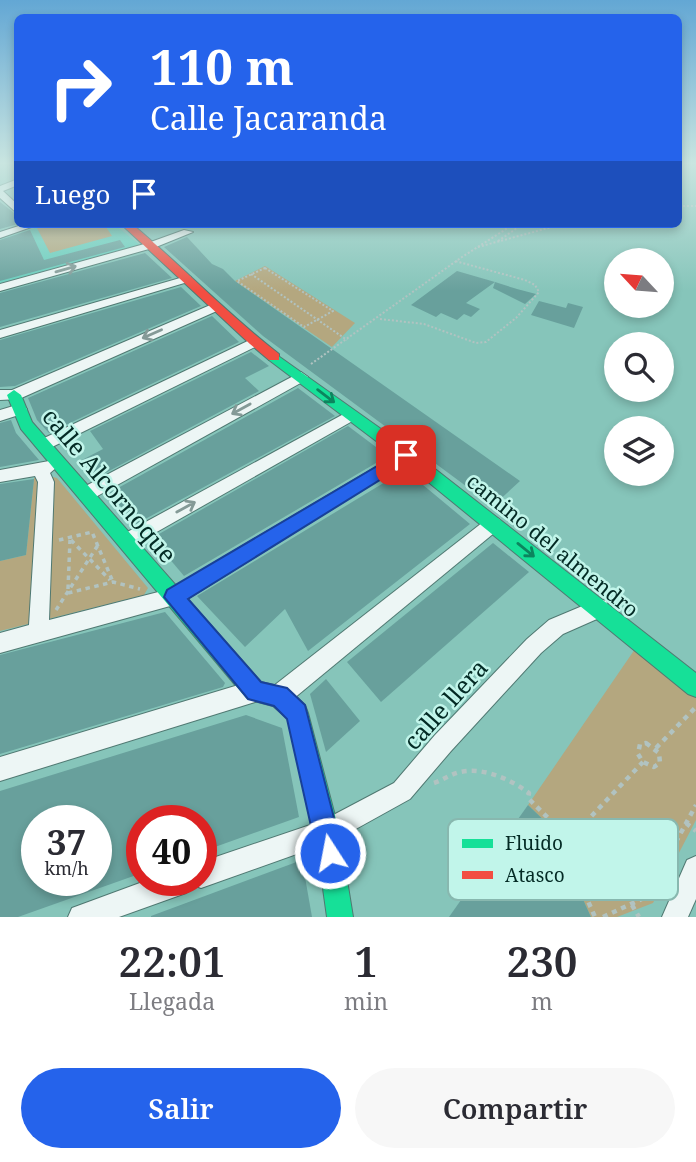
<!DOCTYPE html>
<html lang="es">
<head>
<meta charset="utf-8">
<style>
  body { margin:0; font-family:"Noto Serif",serif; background:#f7f7f7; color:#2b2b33; height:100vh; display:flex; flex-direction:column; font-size:26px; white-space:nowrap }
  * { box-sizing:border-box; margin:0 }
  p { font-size:23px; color:#7c7c81 }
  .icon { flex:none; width:38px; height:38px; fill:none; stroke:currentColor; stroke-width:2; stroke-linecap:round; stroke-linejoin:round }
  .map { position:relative; height:917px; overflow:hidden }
  .panel { display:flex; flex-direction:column; background:#fff; flex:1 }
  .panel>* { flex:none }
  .hud { position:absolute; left:14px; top:14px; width:668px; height:214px; border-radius:10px; box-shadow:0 4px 10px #0003; background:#2563eb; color:#fff; overflow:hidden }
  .needle { width:46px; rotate:296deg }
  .fabs { position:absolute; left:604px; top:248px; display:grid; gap:14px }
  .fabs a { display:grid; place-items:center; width:70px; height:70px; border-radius:50%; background:#fff; box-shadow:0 4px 10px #0003; font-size:35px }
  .speed { position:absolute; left:21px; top:805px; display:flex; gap:14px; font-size:35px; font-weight:700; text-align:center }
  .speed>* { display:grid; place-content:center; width:91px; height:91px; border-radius:50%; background:#fff; box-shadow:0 4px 10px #0003; line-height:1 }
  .speed small { font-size:18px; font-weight:400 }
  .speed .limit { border:10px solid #d22; background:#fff; color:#111 }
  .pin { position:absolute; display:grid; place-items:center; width:60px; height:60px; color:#fff; margin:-30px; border-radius:14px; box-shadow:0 4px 10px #0006 }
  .me { position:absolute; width:77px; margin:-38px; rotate:349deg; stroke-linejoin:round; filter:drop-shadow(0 0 5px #0008) }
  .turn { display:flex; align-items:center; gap:24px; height:147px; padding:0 21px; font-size:32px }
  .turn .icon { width:91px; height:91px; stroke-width:2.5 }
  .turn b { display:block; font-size:49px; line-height:60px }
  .then { display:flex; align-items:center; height:66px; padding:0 21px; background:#0003; gap:14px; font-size:26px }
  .eta { display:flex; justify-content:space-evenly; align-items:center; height:119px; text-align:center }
  .eta b { font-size:42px; font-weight:600; line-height:49px }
  .button { display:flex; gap:14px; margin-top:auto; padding:14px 21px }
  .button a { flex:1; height:80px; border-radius:42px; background:#2563eb; color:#fff; font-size:28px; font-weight:600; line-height:80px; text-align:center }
  .button a+a { background:#f7f7f7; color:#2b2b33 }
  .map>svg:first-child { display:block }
  .built { fill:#69cebd }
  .green { fill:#b4a77f }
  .building { fill:#68a09c; fill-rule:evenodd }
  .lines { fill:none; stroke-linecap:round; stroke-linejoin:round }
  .street-casing { stroke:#507972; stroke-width:2 }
  .fast-casing { stroke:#507972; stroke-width:2 }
  .jam-casing { stroke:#507972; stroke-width:2 }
  .path-far2 { stroke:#b1c3c1; stroke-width:2; stroke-dasharray:2 2; stroke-linecap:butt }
  .path-far1 { stroke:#b1c3c1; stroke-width:3.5; stroke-dasharray:4.5 4.5; stroke-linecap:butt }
  .path { stroke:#b1c3c1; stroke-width:4.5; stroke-dasharray:5 5; stroke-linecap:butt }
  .street { fill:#edf6f5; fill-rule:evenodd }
  .fast { fill:#16e098; fill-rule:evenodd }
  .jam { fill:#f24e42; fill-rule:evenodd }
  .oneway { stroke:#849a97 }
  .oneway2 { stroke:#0c855e }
  .route { fill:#2563eb; stroke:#184099; stroke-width:2 }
  .labels { text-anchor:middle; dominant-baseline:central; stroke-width:5; stroke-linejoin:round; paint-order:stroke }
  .street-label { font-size:21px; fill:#032a24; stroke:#c1f5ea }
  .near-street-label { font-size:24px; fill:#032a24; stroke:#c1f5ea }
  .key { fill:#c1f5ea; stroke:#88b8af; stroke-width:2 }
  .key-label { font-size:19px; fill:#032a24 }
</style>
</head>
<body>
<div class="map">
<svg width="696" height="917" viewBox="0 0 696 917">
  <rect width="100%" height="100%" fill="#86c5ba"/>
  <polygon class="built" points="46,224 114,224 140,245 0,283 0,240"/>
  <g class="green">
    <polygon points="50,224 104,224 112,236 50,253 37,228"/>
    <polygon points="265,266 355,323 332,347 235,281"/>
    <polygon points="45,475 57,478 148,588 144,595 0,631 0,561 26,555 34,478"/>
    <polygon points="635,649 696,698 696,820 653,903 617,917 591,917 550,826 528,805"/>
  </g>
  <g class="building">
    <polygon points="0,202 18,216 18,224 0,229"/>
    <polygon points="30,230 44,260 120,240 125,247 0,281 0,240"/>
    <polygon points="187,237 212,264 223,269 235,281 520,481 493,506 263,336 164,247"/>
    <polygon points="145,253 172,278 0,327 0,293"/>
    <polygon points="457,271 495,282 466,303 480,309 471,317 464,314 457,320 441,313 436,317 411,305"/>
    <polygon points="495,282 517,289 536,294 525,304 493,288"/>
    <polygon points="181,287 201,306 15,386 0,387 0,340"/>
    <polygon points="539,301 566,308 568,303 583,307 574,328 531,315"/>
    <polygon points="212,316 239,342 49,433 37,420 28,398"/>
    <polygon points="251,352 269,366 245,378 259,391 94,479 80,461 103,449 90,431"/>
    <polygon points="298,388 335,416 136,524 109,493"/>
    <polygon points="11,420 16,433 39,460 0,467 0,423"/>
    <polygon points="348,426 388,456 184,576 152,538"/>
    <polygon points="405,470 470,524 308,651 285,609 245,647 197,596"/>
    <polygon points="34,479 26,555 0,561 0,484"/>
    <polygon points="493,543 529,572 381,702 347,662"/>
    <polygon points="165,612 225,683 223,687 0,754 0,655"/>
    <polygon points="326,679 360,721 326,752 310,694"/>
    <path d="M246 715 282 728 299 817 201 852V821H142V873L18 917H0V791ZM37 821H96V880H37Z"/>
    <polygon points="528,805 550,826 591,917 449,917"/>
    <polygon points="302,860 312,917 151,917 151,916"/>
  </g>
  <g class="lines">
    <g class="street-casing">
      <g id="street">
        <polygon points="18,179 18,185 3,191 18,205 18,214 0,198 0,186"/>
        <polygon points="25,224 40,224 0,238 0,232"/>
        <polygon points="184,230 193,232 156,247 0,291 0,284 148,243"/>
        <polygon points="187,276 191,277 191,281 0,338 0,330"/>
        <polygon points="215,303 219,304 219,310 19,399 0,400 0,390 12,390"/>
        <polygon points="254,338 260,342 259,345 48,449 43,451 35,445 38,441"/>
        <polygon points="301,372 308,377 306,380 92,499 86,501 80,499 78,494 80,489"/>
        <polygon points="20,404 27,409 25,413 0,421 0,410"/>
        <polygon points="351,410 358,415 356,419 132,546 126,549 120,546 117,541 120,536"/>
        <polygon points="406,449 412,451 414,455 412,459 181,603 0,653 0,633 29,625 38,482 35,476 0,482 0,470 49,461 55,463 57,467 50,473 54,482 49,620 170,589"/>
        <polygon points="493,517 499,519 502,524 499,529 287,704 279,707 271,704 268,696 271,688 487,519"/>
        <polygon points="599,599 606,601 609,608 606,615 563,634 541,653 451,751 410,799 336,840 201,888 196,886 186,893 119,917 68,917 72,908 148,880 201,880 201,862 322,821 394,783 435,735 527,639 549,620"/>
        <polygon points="255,680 263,683 266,691 263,699 255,702 0,781 0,757"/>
        <polygon points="696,856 696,899 688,917 662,917 687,860"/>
      </g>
    </g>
    <g class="fast-casing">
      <g id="fast">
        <polygon points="274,353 412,451 696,673 696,697 688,694 400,459 269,360 267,357"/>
        <polygon points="14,390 21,395 32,422 261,682 287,688 305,705 308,713 339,831 353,917 327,917 315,831 288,719 273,706 247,699 21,429 7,395"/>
      </g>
    </g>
    <g class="jam-casing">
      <path id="jam" d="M121 224H132C182 266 227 314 279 354V360H269L250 344Z"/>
    </g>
    <g class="path-far2">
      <polyline points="679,206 696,206"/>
      <polyline points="498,241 523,224"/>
      <polyline points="478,247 563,224"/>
      <polygon points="265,268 333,311 304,327 237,281"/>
      <polyline points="251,274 347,340"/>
      <polyline points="380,319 424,324 476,343 486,342 516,318 539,292 535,285 525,280 455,261"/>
      <polyline points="311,364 462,257 514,224"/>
    </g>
    <g class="path-far1">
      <polyline points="59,540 92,532 113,582"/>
      <polyline points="71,540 110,580"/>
      <polyline points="68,589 70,540"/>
      <polyline points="68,593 113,582 140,589"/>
      <polyline points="56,610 100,542"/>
    </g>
    <g class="path">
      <polygon points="646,743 659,753 660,763 654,767 643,762 638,754 640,744"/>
      <polyline points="656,748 695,708"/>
      <path d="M434 783C443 780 451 774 460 772 484 767 510 779 529 793L528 798 554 824 595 917"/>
      <polyline points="686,823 696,831"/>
      <polyline points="564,845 643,762"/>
      <polyline points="632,905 639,917"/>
      <polyline points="603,917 646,897 696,805"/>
    </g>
    <use href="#street" class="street"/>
    <use href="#fast" class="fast"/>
    <use href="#jam" class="jam"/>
  </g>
  <defs><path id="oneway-shaft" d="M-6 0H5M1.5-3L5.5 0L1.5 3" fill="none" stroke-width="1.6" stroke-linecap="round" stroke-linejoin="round" transform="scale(1.75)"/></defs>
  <g class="oneway">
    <use href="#oneway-shaft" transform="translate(66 269) rotate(-16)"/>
    <use href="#oneway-shaft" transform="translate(152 334) rotate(156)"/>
    <use href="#oneway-shaft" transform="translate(241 409) rotate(151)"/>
    <use href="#oneway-shaft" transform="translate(186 507) rotate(-29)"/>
  </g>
  <g class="oneway2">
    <use href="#oneway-shaft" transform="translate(326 396) rotate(37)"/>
    <use href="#oneway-shaft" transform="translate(526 550) rotate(39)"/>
  </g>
  <linearGradient id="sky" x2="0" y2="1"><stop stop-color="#63a7d4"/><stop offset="0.56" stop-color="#c9e5e0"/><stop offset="1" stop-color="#c9e5e0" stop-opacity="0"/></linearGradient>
  <rect width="696" height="291" fill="url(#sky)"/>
  <polygon class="route" points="406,449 412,451 414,455 412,460 188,599 261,682 287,688 305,705 343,853 339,862 330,865 321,862 317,853 287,719 274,706 248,699 164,597 167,590"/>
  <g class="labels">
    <g class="street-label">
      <text transform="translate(553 545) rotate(39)">camino del almendro</text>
    </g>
    <g class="near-street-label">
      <text transform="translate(110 485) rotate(50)">calle Alcornoque</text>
      <text transform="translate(445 704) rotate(-48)">calle llera</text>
    </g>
  </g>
  <rect x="448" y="819" width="230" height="81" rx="10" class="key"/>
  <rect x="462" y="839" width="31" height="9" fill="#16e098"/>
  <rect x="462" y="871" width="31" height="8" fill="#f24e42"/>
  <g class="key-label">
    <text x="505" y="850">Fluido</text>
    <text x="505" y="882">Atasco</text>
  </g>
</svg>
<div class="fabs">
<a><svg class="needle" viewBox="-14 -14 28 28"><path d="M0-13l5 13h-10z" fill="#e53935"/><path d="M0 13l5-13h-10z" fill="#7c7c81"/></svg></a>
<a><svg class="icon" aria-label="search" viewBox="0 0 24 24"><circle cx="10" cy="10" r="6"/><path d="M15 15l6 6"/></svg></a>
<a><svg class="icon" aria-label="layers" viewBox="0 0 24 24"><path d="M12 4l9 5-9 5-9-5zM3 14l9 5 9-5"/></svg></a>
</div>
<div class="speed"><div>37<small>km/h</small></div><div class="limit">40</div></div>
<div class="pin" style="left:406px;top:455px;background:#d93025"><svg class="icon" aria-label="arrive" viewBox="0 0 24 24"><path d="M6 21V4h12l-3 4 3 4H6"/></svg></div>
<svg class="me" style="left:330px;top:853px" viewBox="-20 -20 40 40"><circle r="17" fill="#2563eb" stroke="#fff" stroke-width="3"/><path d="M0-11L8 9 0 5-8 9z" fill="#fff"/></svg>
<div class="hud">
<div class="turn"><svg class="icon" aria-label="right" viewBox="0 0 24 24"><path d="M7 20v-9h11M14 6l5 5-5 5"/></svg><div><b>110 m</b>Calle Jacaranda</div></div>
<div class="then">Luego<svg class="icon" aria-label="arrive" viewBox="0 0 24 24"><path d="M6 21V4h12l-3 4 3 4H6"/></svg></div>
</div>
</div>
<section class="panel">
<div class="eta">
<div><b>22:01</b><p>Llegada</p></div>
<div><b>1</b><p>min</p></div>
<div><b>230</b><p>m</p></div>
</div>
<div class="button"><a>Salir</a><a>Compartir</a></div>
</section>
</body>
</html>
